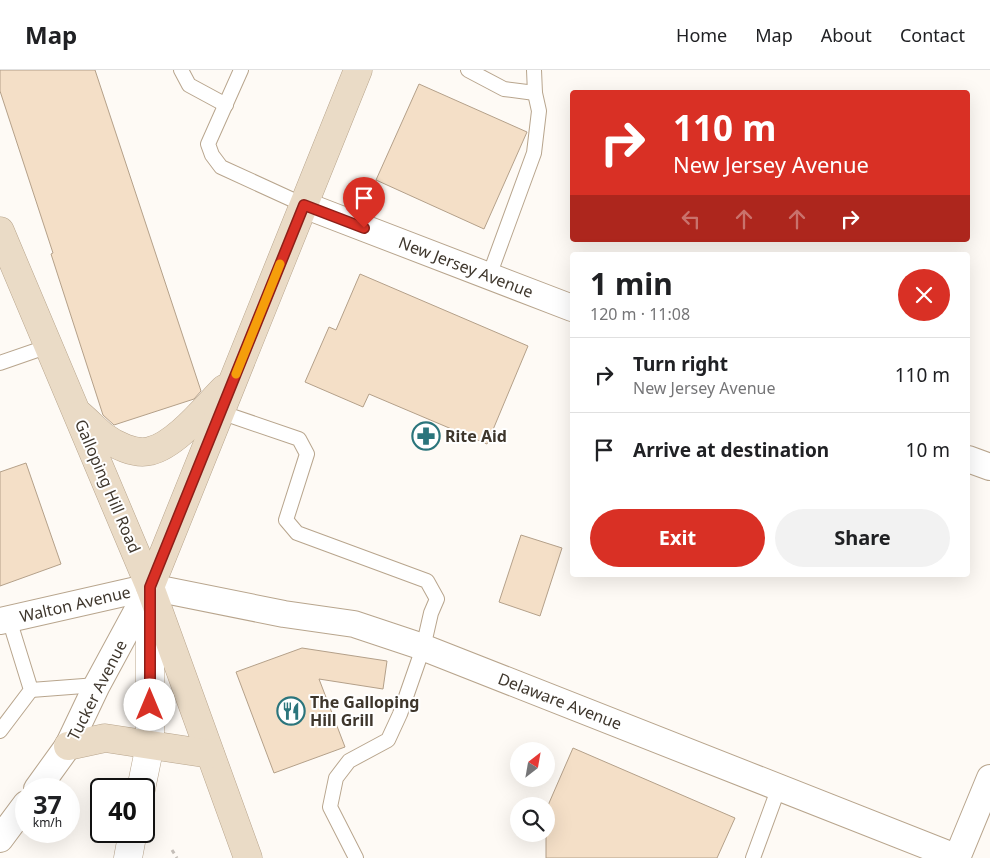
<!DOCTYPE html>
<html lang="en">
<head>
<meta charset="utf-8">
<style>
  body { margin:0; font-family:"Noto Sans",sans-serif; background:#f2f2f2; color:#202124; height:100vh; display:flex; flex-direction:column; font-size:19px; white-space:nowrap }
  * { box-sizing:border-box; margin:0 }
  p { font-size:16px; color:#757577 }
  .icon { flex:none; width:28px; height:28px; fill:none; stroke:currentColor; stroke-width:2; stroke-linecap:round; stroke-linejoin:round }
  .map { position:relative; flex:1; overflow:hidden }
  .drawer { position:absolute; left:570px; top:182px; width:400px; height:325px; display:flex; flex-direction:column; background:#fff; border-radius:5px; box-shadow:0 5px 20px #0002 }
  .drawer>* { flex:none }
  .banner { position:absolute; left:570px; top:20px; width:400px; height:152px; border-radius:5px; box-shadow:0 5px 20px #0002; background:#d93025; color:#fff; overflow:hidden }
  .needle { width:32px; rotate:31deg }
  .controls { position:absolute; left:510px; top:672px; display:grid; gap:10px }
  .controls a { display:grid; place-items:center; width:45px; height:45px; border-radius:50%; background:#fff; box-shadow:0 5px 20px #0002; font-size:25px }
  .speed { position:absolute; left:15px; top:708px; display:flex; gap:10px; font-size:25px; font-weight:700; text-align:center }
  .speed>* { display:grid; place-content:center; width:65px; height:65px; border-radius:50%; background:#fff; box-shadow:0 5px 20px #0002; line-height:1 }
  .speed small { font-size:12px; font-weight:400 }
  .speed .limit { border:2px solid #111; border-radius:8px; background:#fff; color:#111 }
  .pin { position:absolute; display:grid; place-items:center; width:42px; height:42px; color:#fff; margin:-51px -21px; border-radius:50% 50% 50% 0; rotate:-45deg; box-shadow:0 0 5px #0007 }
  .pin .icon { rotate:45deg }
  .me { position:absolute; width:55px; margin:-28px; rotate:0deg; stroke-linejoin:round; filter:drop-shadow(0 0 4px #0008) }
  .turn { display:flex; align-items:center; gap:18px; height:105px; padding:0 20px; font-size:22px }
  .turn .icon { width:65px; height:65px; stroke-width:2.5 }
  .turn b { display:block; font-size:35px; line-height:42px }
  .lanes { display:flex; align-items:center; height:48px; padding:0 20px; background:#0003; justify-content:center; gap:25px; direction:ltr }
  .lanes .off { opacity:.35 }
  .round { display:grid; place-items:center; flex:none; width:52px; height:52px; border-radius:26px; background:#f2f2f2 }
  .overview { display:flex; align-items:center; justify-content:space-between; height:85px; padding:0 20px }
  h1 { font-size:30px; font-weight:700; line-height:38px }
  .button { display:flex; gap:10px; margin-top:auto; padding:10px 20px }
  .button a { flex:1; height:58px; border-radius:30px; background:#d93025; color:#fff; font-size:20px; font-weight:700; line-height:58px; text-align:center }
  .button a+a { background:#f2f2f2; color:#202124 }
  ul { padding:0; list-style:none }
  li { display:flex; align-items:center; gap:15px; height:75px; padding:0 20px; border-top:1px solid #e0e0e0 }
  li div { flex:1 }
  li b { display:block; font-size:19px }
  li em { font-style:normal }
  header { display:flex; align-items:center; gap:30px; box-sizing:border-box; height:70px; padding:0 25px; background:#fff; border-bottom:1px solid #e0e0e0 }
  header strong { font-size:24px }
  nav { display:flex; gap:28px; margin-inline-start:auto; font-size:18px }
  .map>svg:first-child { display:block }
  .building { fill:#f4dfc7; stroke:#b4a089 }
  .lines { fill:none; stroke-linecap:round; stroke-linejoin:round }
  .service-casing { stroke:#b8a58d; stroke-width:16 }
  .minor-casing { stroke:#b8a58d; stroke-width:28 }
  .tertiary-casing { stroke:#b8a58d; stroke-width:29 }
  .secondary-casing { stroke:#b8a58d; stroke-width:29 }
  .path { stroke:#c4beb8; stroke-width:3; stroke-dasharray:4 4; stroke-linecap:butt }
  .service { stroke:#fff; stroke-width:14 }
  .minor { stroke:#fff; stroke-width:26 }
  .tertiary { stroke:#fff; stroke-width:28 }
  .secondary { stroke:#eadbc6; stroke-width:28 }
  .route-casing { stroke:#8d1f18; stroke-width:12 }
  .route { stroke:#d93025; stroke-width:9 }
  .slow { stroke:#f59e0b; stroke-width:9 }
  .labels { text-anchor:middle; dominant-baseline:central; stroke-width:4; stroke-linejoin:round; paint-order:stroke }
  .street-label { font-size:16px; fill:#3e362c; stroke:#fff }
  .poi-label { font-size:16px; font-weight:bold; fill:#3e362c; stroke:#fff; text-anchor:start }
</style>
</head>
<body>
<header>
<strong>Map</strong>
<nav><a>Home</a><a>Map</a><a>About</a><a>Contact</a></nav>
</header>
<div class="map">
<svg width="990" height="788" viewBox="0 0 990 788">
  <rect width="100%" height="100%" fill="#fefaf5"/>
  <g class="building">
    <polygon points="0,0 95,0 201,321 194,329 114,355 103,345 51,184 53,183 0,21"/>
    <polygon points="419,14 527,62 484,159 376,110"/>
    <polygon points="360,204 528,276 487,374 369,324 363,337 305,312 329,257 336,260"/>
    <polygon points="26,393 61,494 0,516 0,402"/>
    <polygon points="521,465 562,478 540,546 499,532"/>
    <polygon points="302,578 387,591 383,619 319,609 345,677 274,703 236,602"/>
    <polygon points="573,678 735,748 717,788 546,788 546,740"/>
  </g>
  <g class="lines">
    <g class="service-casing">
      <g id="service">
        <polyline points="181,0 189,15 226,35"/>
        <polyline points="241,0 208,74 212,85 221,97 304,135"/>
        <polyline points="468,0 504,19 535,23 534,0"/>
        <polyline points="489,206 534,83 539,41 535,23"/>
        <polyline points="0,293 49,276"/>
        <polyline points="220,342 299,369 307,384 286,450 297,463 427,511 437,529 431,543 423,578 400,644 388,670 349,691 336,708 330,737 356,788"/>
        <polyline points="31,620 97,615"/>
        <polyline points="0,661 31,620 9,549"/>
        <polyline points="753,788 779,717"/>
      </g>
    </g>
    <g class="minor-casing">
      <g id="minor">
        <polyline points="304,135 572,238"/>
        <polyline points="968,389 990,397"/>
        <polyline points="0,551 150,517 284,544 354,554 417,575 958,788"/>
        <polyline points="37,719 68,676 97,615 150,517"/>
        <polyline points="0,769 26,734"/>
        <polyline points="957,788 990,708"/>
      </g>
    </g>
    <g class="tertiary-casing">
      <g id="tertiary">
        <polyline points="141,719 150,675 150,521"/>
        <polyline points="128,788 133,761"/>
      </g>
    </g>
    <g class="secondary-casing">
      <g id="secondary">
        <polyline points="0,161 150,517 248,788"/>
        <path d="M80 345C88 352 95 359 103 366 115 375 135 385 150 381 176 375 206 337 224 319"/>
        <polyline points="150,517 358,0"/>
        <polyline points="68,676 105,668 210,684"/>
      </g>
    </g>
    <polyline class="path" points="172,780 177,788"/>
    <use href="#service" class="service"/>
    <use href="#minor" class="minor"/>
    <use href="#tertiary" class="tertiary"/>
    <use href="#secondary" class="secondary"/>
  </g>
  <g class="lines">
    <g class="route-casing">
      <polyline id="route" points="150,635 150,517 304,135 364,158"/>
    </g>
    <use href="#route" class="route"/>
    <polyline class="slow" points="236,304 280,194"/>
  </g>
  <defs>
    <g id="pharmacy-ring" transform="scale(1.4375)"><circle r="9.5" fill="#fff" stroke="#2b757c" stroke-width="1.5"/><path d="M-2-6h4v4h4v4h-4v4h-4v-4h-4v-4h4Z" fill="#2b757c"/></g>
    <g id="restaurant-ring" transform="scale(1.4375)"><circle r="9.5" fill="#fff" stroke="#2b757c" stroke-width="1.5"/><path d="M-5-6h1v4h1v-4h1v4h1v-4h1v5L-1.5 .5V6h-2V.5L-5-1ZM5-6V6H3V1.5H1.5Q1.5-4 5-6Z" fill="#2b757c"/></g>
  </defs>
  <g fill-rule="evenodd">
    <use href="#pharmacy-ring" x="426" y="366"/>
    <use href="#restaurant-ring" x="291" y="641"/>
  </g>
  <g class="labels">
    <g class="street-label">
      <text transform="translate(466 197) rotate(21)">New Jersey Avenue</text>
      <text transform="translate(108 416) rotate(67)">Galloping Hill Road</text>
      <text transform="translate(75 534) rotate(-13)">Walton Avenue</text>
      <text transform="translate(97 620) rotate(-63)">Tucker Avenue</text>
      <text transform="translate(560 631) rotate(21)">Delaware Avenue</text>
    </g>
    <g class="poi-label">
      <text x="445" y="366">Rite Aid</text>
      <text x="310" y="632">The Galloping<tspan x="310" dy="18">Hill Grill</tspan></text>
    </g>
  </g>
</svg>
<div class="controls">
<a><svg class="needle" viewBox="-14 -14 28 28"><path d="M0-13l5 13h-10z" fill="#e53935"/><path d="M0 13l5-13h-10z" fill="#757577"/></svg></a>
<a><svg class="icon" aria-label="search" viewBox="0 0 24 24"><circle cx="10" cy="10" r="6"/><path d="M15 15l6 6"/></svg></a>
</div>
<div class="speed"><div>37<small>km/h</small></div><div class="limit">40</div></div>
<div class="pin" style="left:364px;top:158px;background:#d93025"><svg class="icon" aria-label="arrive" viewBox="0 0 24 24"><path d="M6 21V4h12l-3 4 3 4H6"/></svg></div>
<svg class="me" style="left:150px;top:635px" viewBox="-20 -20 40 40"><circle r="19" fill="#fff"/><path d="M0-13L10 11 0 6-10 11z" fill="#d93025"/></svg>
<div class="banner">
<div class="turn"><svg class="icon" aria-label="right" viewBox="0 0 24 24"><path d="M7 20v-9h11M14 6l5 5-5 5"/></svg><div><b>110 m</b>New Jersey Avenue</div></div>
<div class="lanes"><svg class="icon off" aria-label="left" viewBox="0 0 24 24"><path d="M17 20v-9H6M10 6l-5 5 5 5"/></svg><svg class="icon off" aria-label="ahead" viewBox="0 0 24 24"><path d="M12 20V5M6 11l6-6 6 6"/></svg><svg class="icon off" aria-label="ahead" viewBox="0 0 24 24"><path d="M12 20V5M6 11l6-6 6 6"/></svg><svg class="icon" aria-label="right" viewBox="0 0 24 24"><path d="M7 20v-9h11M14 6l5 5-5 5"/></svg></div>
</div>
<section class="drawer">
<div class="overview"><div><h1>1 min</h1><p>120 m · 11:08</p></div><a class="round" style="background:#d93025;color:#fff"><svg class="icon" aria-label="close" viewBox="0 0 24 24"><path d="M6 6l12 12M18 6L6 18"/></svg></a></div>
<ul>
<li><svg class="icon" aria-label="right" viewBox="0 0 24 24"><path d="M7 20v-9h11M14 6l5 5-5 5"/></svg><div><b>Turn right</b><p>New Jersey Avenue</p></div><em>110 m</em></li>
<li><svg class="icon" aria-label="arrive" viewBox="0 0 24 24"><path d="M6 21V4h12l-3 4 3 4H6"/></svg><div><b>Arrive at destination</b></div><em>10 m</em></li>
</ul>
<div class="button"><a>Exit</a><a>Share</a></div>
</section>
</div>
</body>
</html>
